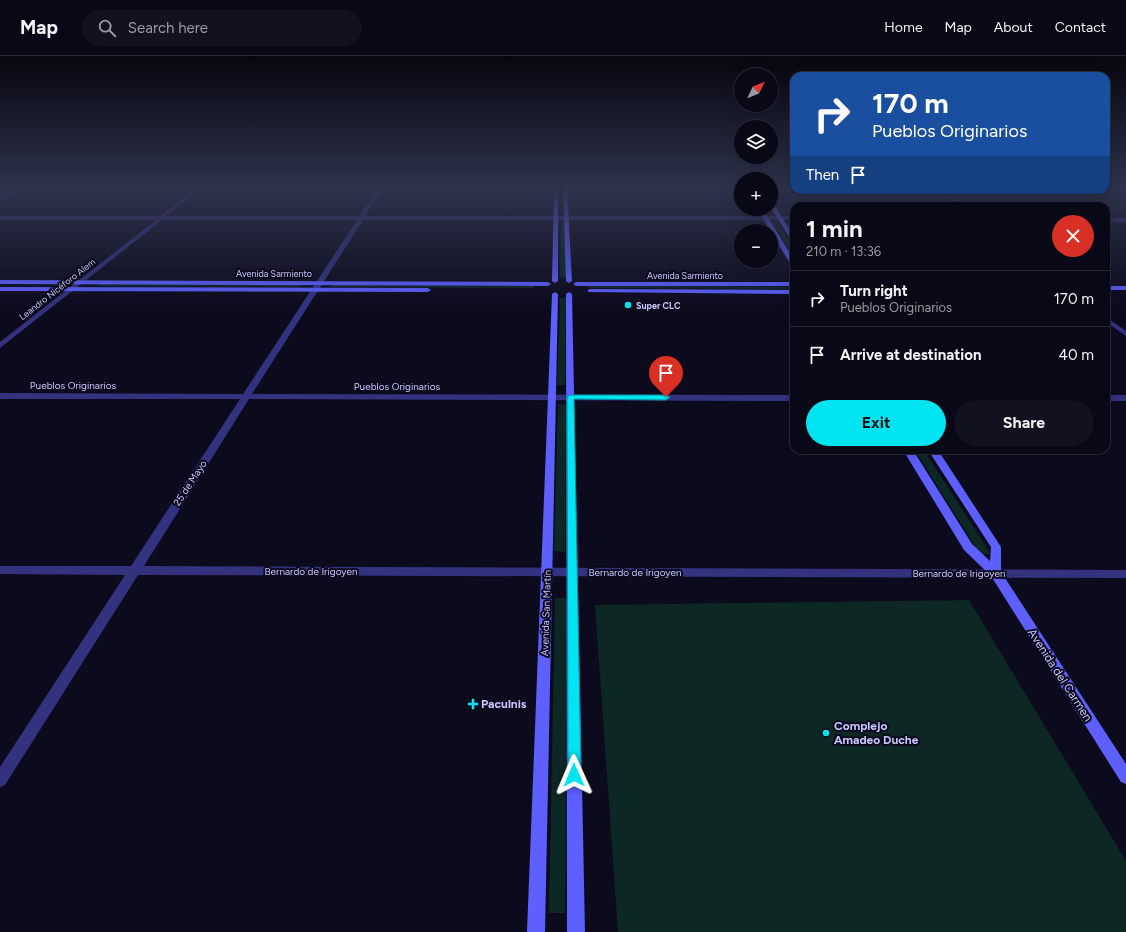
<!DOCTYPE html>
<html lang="en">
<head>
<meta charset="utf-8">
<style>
  body { margin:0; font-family:Figtree,sans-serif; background:#12111f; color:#f1f3f6; height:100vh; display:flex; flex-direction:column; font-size:15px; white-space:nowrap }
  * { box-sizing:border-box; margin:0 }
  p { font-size:13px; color:#999aa1 }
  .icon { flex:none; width:22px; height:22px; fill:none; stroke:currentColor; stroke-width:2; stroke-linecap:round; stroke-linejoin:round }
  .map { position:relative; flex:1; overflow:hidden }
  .details { position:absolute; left:790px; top:146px; width:320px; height:252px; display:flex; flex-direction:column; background:#090816; border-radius:12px; box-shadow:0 4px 16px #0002,0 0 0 1px #292935 }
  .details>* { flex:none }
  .guide { position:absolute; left:790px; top:16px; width:320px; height:122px; border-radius:12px; box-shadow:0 4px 16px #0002,0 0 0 1px #292935; background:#1a4fa0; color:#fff; overflow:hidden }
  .needle { width:26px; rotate:47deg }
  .controls { position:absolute; left:734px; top:12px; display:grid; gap:8px }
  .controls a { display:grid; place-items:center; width:44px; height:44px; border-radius:50%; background:#090816; box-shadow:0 4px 16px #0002,0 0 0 1px #292935; font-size:20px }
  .pin { position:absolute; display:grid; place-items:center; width:34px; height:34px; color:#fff; margin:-41px -17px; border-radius:50% 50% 50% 0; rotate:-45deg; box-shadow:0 0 4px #0007 }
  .pin .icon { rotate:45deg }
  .me { position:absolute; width:44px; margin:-22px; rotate:359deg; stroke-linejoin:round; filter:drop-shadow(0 0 3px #0008) }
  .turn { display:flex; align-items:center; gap:14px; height:84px; padding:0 16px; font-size:18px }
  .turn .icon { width:52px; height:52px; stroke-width:2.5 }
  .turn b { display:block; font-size:28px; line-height:34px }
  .then { display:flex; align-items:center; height:38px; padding:0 16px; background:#0003; gap:8px; font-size:15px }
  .round { display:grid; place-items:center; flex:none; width:42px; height:42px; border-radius:21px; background:#12111f }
  .headline { display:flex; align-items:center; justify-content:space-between; height:68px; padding:0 16px }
  h1 { font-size:24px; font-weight:700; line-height:30px }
  .button { display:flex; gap:8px; margin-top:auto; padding:8px 16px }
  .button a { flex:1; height:46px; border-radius:24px; background:#00e3f1; color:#111; font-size:16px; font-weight:700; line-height:46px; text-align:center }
  .button a+a { background:#12111f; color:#f1f3f6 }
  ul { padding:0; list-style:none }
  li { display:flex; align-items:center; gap:12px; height:56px; padding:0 16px; border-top:1px solid #292935 }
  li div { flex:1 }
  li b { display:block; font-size:15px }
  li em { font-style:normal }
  header { display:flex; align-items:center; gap:24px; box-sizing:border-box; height:56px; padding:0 20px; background:#090816; border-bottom:1px solid #292935 }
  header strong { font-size:19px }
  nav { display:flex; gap:22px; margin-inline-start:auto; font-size:14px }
  .search { width:280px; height:36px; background:#12111f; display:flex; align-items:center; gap:10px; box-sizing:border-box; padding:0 14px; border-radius:22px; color:#999aa1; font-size:15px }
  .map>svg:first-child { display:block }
  .green { fill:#0d2725 }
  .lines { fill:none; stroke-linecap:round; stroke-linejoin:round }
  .street { fill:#32327f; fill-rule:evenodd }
  .secondary { fill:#5d5fff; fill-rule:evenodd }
  .route { fill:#00e3f1; stroke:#00949d }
  .poi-dot { fill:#00e3f1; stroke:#0c0a1d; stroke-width:1.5 }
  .labels { text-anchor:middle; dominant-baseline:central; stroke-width:4; stroke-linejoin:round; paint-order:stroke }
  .far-street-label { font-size:9px; fill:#cac6ff; stroke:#0c0a1d }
  .far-poi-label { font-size:9px; font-weight:bold; fill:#cac6ff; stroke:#0c0a1d; text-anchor:start }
  .street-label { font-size:10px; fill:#cac6ff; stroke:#0c0a1d }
  .near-street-label { font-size:12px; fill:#cac6ff; stroke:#0c0a1d }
  .near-poi-label { font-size:12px; font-weight:bold; fill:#cac6ff; stroke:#0c0a1d; text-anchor:start }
</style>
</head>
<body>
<header>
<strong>Map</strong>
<div class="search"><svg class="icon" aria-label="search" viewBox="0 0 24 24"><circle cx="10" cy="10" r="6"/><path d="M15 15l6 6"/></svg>Search here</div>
<nav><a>Home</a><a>Map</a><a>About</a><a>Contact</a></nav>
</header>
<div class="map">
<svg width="1126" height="876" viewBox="0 0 1126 876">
  <rect width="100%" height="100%" fill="#0c0a1d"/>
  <g class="green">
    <polygon points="771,165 777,165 794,192 794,201"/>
    <polygon points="561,166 566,166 566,221 560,221"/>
    <polygon points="99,228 301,229 300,231 97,230"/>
    <polygon points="331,229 534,230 534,232 330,231"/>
    <polygon points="589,230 792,231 793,233 589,232"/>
    <polygon points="560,242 566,242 565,329 557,329"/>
    <polygon points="558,348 566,349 565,496 554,495"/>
    <polygon points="915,394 924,394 991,498 980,498"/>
    <polygon points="555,542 567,542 565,857 549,857"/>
    <polygon points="969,544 1126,805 1126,876 618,876 595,549"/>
  </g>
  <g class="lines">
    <g class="street">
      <polygon points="20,131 25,131 0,145 0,141"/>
      <polygon points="198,131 202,131 166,160 359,160 379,131 383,131 365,160 794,160 794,164 363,164 252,338 794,339 794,345 249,343 144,510 1126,514 1126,522 138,519 5,729 0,731 0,711 125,519 0,518 0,510 131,510 240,343 0,343 0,337 243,338 357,164 162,164 0,292 0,286 156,164 0,164 0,160 160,160"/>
      <polygon points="1111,131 1116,131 1126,135 1126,138"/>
      <polygon points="941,134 946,134 966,150 960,150"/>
      <rect x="1106" y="162" width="20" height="4"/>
      <polygon points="1106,261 1126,275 1126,280 1106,266"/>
      <rect x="1106" y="339" width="20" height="6"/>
    </g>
    <g class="secondary">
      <polygon points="554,131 558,131 558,225 555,227 552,225"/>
      <polygon points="563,131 567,131 572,225 569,227 566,225"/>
      <polygon points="771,146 773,147 794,180 794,186 791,184 771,152"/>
      <polygon points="757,153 763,153 794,204 794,211 791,209"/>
      <polygon points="0,224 548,226 551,228 548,230 0,228"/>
      <polygon points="794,226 794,230 576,230 573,228 576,226"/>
      <rect x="1106" y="230" width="20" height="4"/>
      <polygon points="0,231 428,232 431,234 428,236 0,235"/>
      <polygon points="590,233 794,234 794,238 588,236 588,234"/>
      <polygon points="555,236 558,238 545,876 527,876 552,238"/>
      <polygon points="569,236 572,238 585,876 567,876 566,238"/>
      <polygon points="903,394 913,394 972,488 990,505 991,491 928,394 938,394 1001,491 1001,516 1126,708 1126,728 1121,726 991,520 964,494"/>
    </g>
  </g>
  <linearGradient id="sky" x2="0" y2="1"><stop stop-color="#070610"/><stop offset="0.52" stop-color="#2e334c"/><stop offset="1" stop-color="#2e334c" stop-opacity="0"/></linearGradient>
  <rect width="1126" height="253" fill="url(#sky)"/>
  <polygon class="route" points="570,339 666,339 670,341 666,344 574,343 581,719 579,724 574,726 570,724 568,719 567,341"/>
  <g class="poi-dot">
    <circle cx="628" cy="249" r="4"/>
    <path d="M471 642h4v4h4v4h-4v4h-4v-4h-4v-4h4z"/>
    <circle cx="826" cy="677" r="4"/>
  </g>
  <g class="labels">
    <g class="far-street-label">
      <text x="274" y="217">Avenida Sarmiento</text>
      <text x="685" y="219">Avenida Sarmiento</text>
      <text transform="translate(57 233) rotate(-38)">Leandro Nicéforo Alem</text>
    </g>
    <g class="far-poi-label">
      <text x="636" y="249">Super CLC</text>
    </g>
    <g class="street-label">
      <text x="73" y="329">Pueblos Originarios</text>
      <text x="397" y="330">Pueblos Originarios</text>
      <text transform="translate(190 427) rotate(-57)">25 de Mayo</text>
      <text x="311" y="515">Bernardo de Irigoyen</text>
      <text x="635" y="516">Bernardo de Irigoyen</text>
      <text x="959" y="517">Bernardo de Irigoyen</text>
      <text transform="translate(546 557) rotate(-88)">Avenida San Martín</text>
    </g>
    <g class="near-street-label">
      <text transform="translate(1060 619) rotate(57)">Avenida del Carmen</text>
    </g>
    <g class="near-poi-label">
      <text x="481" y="648">Paculnis</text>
      <text x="834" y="670">Complejo<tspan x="834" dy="14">Amadeo Duche</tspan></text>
    </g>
  </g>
</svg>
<div class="controls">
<a><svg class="needle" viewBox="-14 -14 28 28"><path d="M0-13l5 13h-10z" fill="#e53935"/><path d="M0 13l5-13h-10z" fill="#999aa1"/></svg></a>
<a><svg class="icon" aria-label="layers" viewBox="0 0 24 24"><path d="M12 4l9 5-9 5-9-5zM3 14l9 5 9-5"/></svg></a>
<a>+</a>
<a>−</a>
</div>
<div class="pin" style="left:666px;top:341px;background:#d93025"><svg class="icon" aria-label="arrive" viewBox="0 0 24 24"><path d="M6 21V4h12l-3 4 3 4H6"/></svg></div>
<svg class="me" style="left:574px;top:719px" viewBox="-20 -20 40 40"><path d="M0-17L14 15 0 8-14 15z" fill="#00e3f1" stroke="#fff" stroke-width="4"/></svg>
<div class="guide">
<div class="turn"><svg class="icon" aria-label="right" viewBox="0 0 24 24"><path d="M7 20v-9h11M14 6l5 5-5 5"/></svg><div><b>170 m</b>Pueblos Originarios</div></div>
<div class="then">Then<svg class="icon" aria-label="arrive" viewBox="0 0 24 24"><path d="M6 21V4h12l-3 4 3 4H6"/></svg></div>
</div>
<section class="details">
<div class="headline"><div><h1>1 min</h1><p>210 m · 13:36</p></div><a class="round" style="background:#d93025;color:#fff"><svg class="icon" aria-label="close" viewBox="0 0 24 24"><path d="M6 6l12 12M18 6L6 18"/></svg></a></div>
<ul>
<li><svg class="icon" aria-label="right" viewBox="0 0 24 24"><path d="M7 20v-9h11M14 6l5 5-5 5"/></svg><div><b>Turn right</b><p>Pueblos Originarios</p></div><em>170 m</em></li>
<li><svg class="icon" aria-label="arrive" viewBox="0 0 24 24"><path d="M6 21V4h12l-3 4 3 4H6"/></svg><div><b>Arrive at destination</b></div><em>40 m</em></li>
</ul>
<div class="button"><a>Exit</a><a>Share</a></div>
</section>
</div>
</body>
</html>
